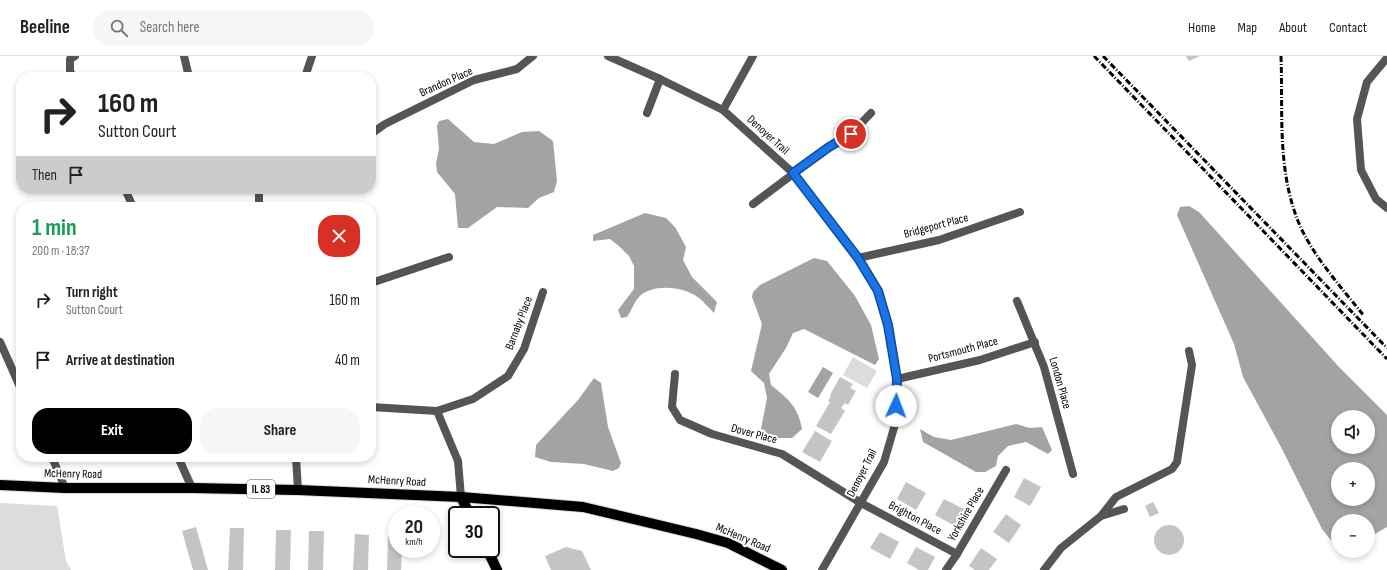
<!DOCTYPE html>
<html lang="en">
<head>
<meta charset="utf-8">
<style>
  body { margin:0; font-family:"Sofia Sans Condensed",sans-serif; background:#f6f6f6; color:#222; height:100vh; display:flex; flex-direction:column; font-size:15px; white-space:nowrap }
  * { box-sizing:border-box; margin:0 }
  p { font-size:13px; color:#767676 }
  .icon { flex:none; width:22px; height:22px; fill:none; stroke:currentColor; stroke-width:2; stroke-linecap:round; stroke-linejoin:round }
  .map { position:relative; flex:1; overflow:hidden }
  .drawer { position:absolute; left:16px; top:146px; width:360px; height:260px; display:flex; flex-direction:column; background:#fff; border-radius:16px; box-shadow:0 2px 6px #0003 }
  .drawer>* { flex:none }
  .guide { position:absolute; left:16px; top:16px; width:360px; height:122px; border-radius:16px; box-shadow:0 2px 6px #0003; background:#fff; color:#222; overflow:hidden }
  .buttons { position:absolute; left:1331px; top:354px; display:grid; gap:8px }
  .buttons a { display:grid; place-items:center; width:44px; height:44px; border-radius:50%; background:#fff; box-shadow:0 2px 6px #0003; font-size:20px }
  .speed { position:absolute; left:388px; top:450px; display:flex; gap:8px; font-size:20px; font-weight:700; text-align:center }
  .speed>* { display:grid; place-content:center; width:52px; height:52px; border-radius:50%; background:#fff; box-shadow:0 2px 6px #0003; line-height:1 }
  .speed small { font-size:10px; font-weight:400 }
  .speed .limit { border:2px solid #111; border-radius:6px; background:#fff; color:#111 }
  .pin { position:absolute; display:grid; place-items:center; width:34px; height:34px; color:#fff; margin:-17px; border:2px solid #fff; border-radius:50%; box-shadow:0 1px 4px #0007 }
  .me { position:absolute; width:44px; margin:-22px; rotate:2deg; stroke-linejoin:round; filter:drop-shadow(0 0 3px #0008) }
  .turn { display:flex; align-items:center; gap:14px; height:84px; padding:0 16px; font-size:18px }
  .turn .icon { width:52px; height:52px; stroke-width:2.5 }
  .turn b { display:block; font-size:28px; line-height:34px }
  .then { display:flex; align-items:center; height:38px; padding:0 16px; background:#0003; gap:8px; font-size:15px }
  .round { display:grid; place-items:center; flex:none; width:42px; height:42px; border-radius:16px; background:#f6f6f6 }
  .headline { display:flex; align-items:center; justify-content:space-between; height:68px; padding:0 16px }
  h1 { font-size:24px; font-weight:700; line-height:30px; color:#1e9e55 }
  .button { display:flex; gap:8px; margin-top:auto; padding:8px 16px }
  .button a { flex:1; height:46px; border-radius:16px; background:#000; color:#fff; font-size:16px; font-weight:700; line-height:46px; text-align:center }
  .button a+a { background:#f6f6f6; color:#222 }
  ul { padding:0; list-style:none }
  li { display:flex; align-items:center; gap:12px; height:60px; padding:0 16px }
  li div { flex:1 }
  li b { display:block; font-size:15px }
  li em { font-style:normal }
  header { display:flex; align-items:center; gap:24px; box-sizing:border-box; height:56px; padding:0 20px; background:#fff; border-bottom:1px solid #e0e0e0 }
  header strong { font-size:19px }
  nav { display:flex; gap:22px; margin-inline-start:auto; font-size:14px }
  .search { width:280px; height:36px; background:#f6f6f6; display:flex; align-items:center; gap:10px; box-sizing:border-box; padding:0 14px; border-radius:16px; color:#767676; font-size:15px }
  .map>svg:first-child { display:block }
  .green { fill:#dcdcdc }
  .water { fill:#a3a3a3; fill-rule:evenodd }
  .building { fill:#c4c4c4 }
  .lines { fill:none; stroke-linecap:round; stroke-linejoin:round }
  .primary-casing { stroke:#dbdbdb; stroke-width:12 }
  .minor { stroke:#555; stroke-width:8 }
  .primary { stroke:#000; stroke-width:10 }
  .rail { stroke:#000; stroke-width:3; stroke-dasharray:6 2 1 2; stroke-linecap:butt }
  .route-casing { stroke:#114b97; stroke-width:10 }
  .route { stroke:#1a73e8; stroke-width:7 }
  .labels { text-anchor:middle; dominant-baseline:central; stroke-width:4; stroke-linejoin:round; paint-order:stroke }
  .shield { fill:#fff; stroke:#4c4c4c; stroke-width:1 }
  .shield-label { font-size:11px; font-weight:bold; fill:#000 }
  .street-label { font-size:12px; fill:#000; stroke:#fff }
</style>
</head>
<body>
<header>
<strong>Beeline</strong>
<div class="search"><svg class="icon" aria-label="search" viewBox="0 0 24 24"><circle cx="10" cy="10" r="6"/><path d="M15 15l6 6"/></svg>Search here</div>
<nav><a>Home</a><a>Map</a><a>About</a><a>Contact</a></nav>
</header>
<div class="map">
<svg width="1387" height="514" viewBox="0 0 1387 514">
  <rect width="100%" height="100%" fill="#fff"/>
  <g class="green">
    <polygon points="853,301 877,315 867,332 843,319"/>
    <polygon points="0,447 57,450 66,505 71,514 0,514"/>
  </g>
  <g class="water">
    <polygon points="448,63 474,86 494,88 522,76 539,75 553,85 557,125 554,136 539,142 528,152 497,151 468,172 458,172 455,138 437,116 436,107 439,93 437,70 439,65"/>
    <path d="M1189 150 1199 156 1339 311 1387 359V471L1368 482V465H1338V489L1334 488 1322 473 1281 391 1243 321 1234 288 1177 159 1180 151ZM1338 361H1368V391H1338ZM1338 413H1368V443H1338Z"/>
    <path d="M645 157 666 162 675 171 686 191 683 204 692 221 717 246 714 257C709 252 704 246 699 242 684 230 651 227 638 242 634 247 631 255 627 261L621 262 618 254 634 233V210L629 200 620 191 610 183 593 185V179Z"/>
    <path d="M814 202 827 205 855 240 871 269 879 303 875 309 804 273 793 277 786 292 769 318 771 329C788 343 798 350 802 373L792 382H774L761 373 767 342 764 327 751 315 762 268 752 241 753 236 760 229Z"/>
    <polygon points="823,311 833,317 818,342 808,336"/>
    <polygon points="594,322 601,327 608,371 621,407 619,412 613,415 584,408 551,406 535,401 536,389 578,344"/>
    <polygon points="1016,368 1030,372 1042,371 1052,394 1048,398 1026,386 1008,390 998,400 996,410 985,416 976,416 923,386 920,373 934,381 951,384"/>
  </g>
  <g class="building">
    <polygon points="1186,0 1200,0 1189,5"/>
    <polygon points="840,321 853,328 850,332 856,335 848,349 845,347 841,352 845,355 831,378 816,370 830,346 828,345 831,340 830,339"/>
    <polygon points="815,375 832,385 820,406 802,396"/>
    <polygon points="1024,422 1041,431 1030,450 1014,441"/>
    <polygon points="906,426 926,437 916,454 897,443"/>
    <polygon points="944,443 964,453 955,470 935,459"/>
    <polygon points="1153,446 1159,457 1150,461 1145,450"/>
    <polygon points="1006,458 1021,469 1009,487 993,476"/>
    <circle cx="1169" cy="484" r="15"/>
    <polygon points="196,471 208,514 193,514 182,475"/>
    <polygon points="230,472 244,472 243,514 228,514"/>
    <polygon points="276,474 291,474 290,514 275,514"/>
    <polygon points="309,475 324,475 323,514 308,514"/>
    <polygon points="880,476 899,486 890,503 870,492"/>
    <polygon points="355,478 369,479 368,514 353,514"/>
    <polygon points="388,480 397,480 397,493 402,493 401,514 387,514"/>
    <polygon points="566,491 582,495 591,514 551,514 545,500"/>
    <polygon points="916,491 935,501 928,514 919,514 907,507"/>
    <polygon points="981,492 997,503 989,514 975,514 969,510"/>
  </g>
  <g class="lines">
    <g class="primary-casing">
      <g id="primary">
        <polyline points="0,429 65,432 192,432 298,434 461,441 583,451 696,478 728,487 782,514"/>
        <polyline points="461,441 470,459"/>
        <polyline points="487,493 497,514"/>
      </g>
    </g>
    <g class="minor">
      <polyline points="184,0 189,21"/>
      <polyline points="608,0 660,23 723,54 793,117 858,202 878,235 888,269 897,323 896,365 884,406 822,514"/>
      <polyline points="1387,2 1367,26 1357,63 1361,114 1376,143 1387,152"/>
      <polyline points="73,21 70,15 70,3 75,0"/>
      <polyline points="305,21 312,0"/>
      <polyline points="723,54 753,0"/>
      <polyline points="647,57 660,23"/>
      <polyline points="371,78 385,68 474,24 517,13 533,0"/>
      <polyline points="125,133 133,151"/>
      <polyline points="259,133 259,151"/>
      <polyline points="753,148 829,91 851,78 871,57"/>
      <polyline points="858,202 939,184 1020,156"/>
      <polyline points="371,227 449,201"/>
      <polyline points="1017,245 1044,311 1073,418"/>
      <polyline points="0,286 21,333"/>
      <polyline points="675,318 672,351 680,364 712,378 782,398 861,447 957,498"/>
      <polyline points="897,323 980,304 1035,286"/>
      <polyline points="371,351 437,355 473,343 508,320 524,293 543,236"/>
      <polyline points="437,355 458,405 461,441"/>
      <polyline points="52,401 65,432"/>
      <polyline points="178,401 192,432"/>
      <polyline points="296,401 298,434"/>
      <polyline points="1101,460 1124,453"/>
      <polyline points="946,514 957,498 1006,414"/>
      <polyline points="1044,514 1061,492 1101,460 1116,441 1172,413 1177,406 1192,309 1189,295"/>
    </g>
    <use href="#primary" class="primary"/>
    <g class="rail">
      <polyline points="1094,0 1387,303"/>
      <polyline points="1103,0 1387,292"/>
      <path d="M1281 0C1283 56 1277 112 1298 165 1311 198 1342 232 1364 260"/>
    </g>
  </g>
  <g class="lines">
    <g class="route-casing">
      <polyline id="route" points="851,78 829,91 793,117 858,202 878,235 888,269 897,323 896,350"/>
    </g>
    <use href="#route" class="route"/>
  </g>
  <g class="labels">
    <rect class="shield" x="247" y="424" width="28" height="18" rx="3"/>
    <g class="shield-label">
      <text x="261" y="433">IL 83</text>
    </g>
    <g class="street-label">
      <text transform="translate(446 26) rotate(-24)">Brandon Place</text>
      <text transform="translate(768 79) rotate(42)">Denoyer Trail</text>
      <text transform="translate(936 170) rotate(-15)">Bridgeport Place</text>
      <text transform="translate(519 267) rotate(-69)">Barnaby Place</text>
      <text transform="translate(963 294) rotate(-15)">Portsmouth Place</text>
      <text transform="translate(1060 327) rotate(74)">London Place</text>
      <text transform="translate(754 378) rotate(15)">Dover Place</text>
      <text transform="translate(862 417) rotate(-63)">Denoyer Trail</text>
      <text transform="translate(73 418) rotate(1)">McHenry Road</text>
      <text transform="translate(397 425) rotate(3)">McHenry Road</text>
      <text transform="translate(966 458) rotate(-60)">Yorkshire Place</text>
      <text transform="translate(915 462) rotate(28)">Brighton Place</text>
      <text transform="translate(743 482) rotate(23)">McHenry Road</text>
    </g>
  </g>
</svg>
<div class="buttons">
<a><svg class="icon" aria-label="sound" viewBox="0 0 24 24"><path d="M4 9h4l5-4v14l-5-4H4zM17 9q2 3 0 6"/></svg></a>
<a>+</a>
<a>−</a>
</div>
<div class="speed"><div>20<small>km/h</small></div><div class="limit">30</div></div>
<div class="pin" style="left:851px;top:78px;background:#d93025"><svg class="icon" aria-label="arrive" viewBox="0 0 24 24"><path d="M6 21V4h12l-3 4 3 4H6"/></svg></div>
<svg class="me" style="left:896px;top:350px" viewBox="-20 -20 40 40"><circle r="19" fill="#fff"/><path d="M0-13L10 11 0 6-10 11z" fill="#1a73e8"/></svg>
<div class="guide">
<div class="turn"><svg class="icon" aria-label="right" viewBox="0 0 24 24"><path d="M7 20v-9h11M14 6l5 5-5 5"/></svg><div><b>160 m</b>Sutton Court</div></div>
<div class="then">Then<svg class="icon" aria-label="arrive" viewBox="0 0 24 24"><path d="M6 21V4h12l-3 4 3 4H6"/></svg></div>
</div>
<section class="drawer">
<div class="headline"><div><h1>1 min</h1><p>200 m · 18:37</p></div><a class="round" style="background:#d93025;color:#fff"><svg class="icon" aria-label="close" viewBox="0 0 24 24"><path d="M6 6l12 12M18 6L6 18"/></svg></a></div>
<ul>
<li><svg class="icon" aria-label="right" viewBox="0 0 24 24"><path d="M7 20v-9h11M14 6l5 5-5 5"/></svg><div><b>Turn right</b><p>Sutton Court</p></div><em>160 m</em></li>
<li><svg class="icon" aria-label="arrive" viewBox="0 0 24 24"><path d="M6 21V4h12l-3 4 3 4H6"/></svg><div><b>Arrive at destination</b></div><em>40 m</em></li>
</ul>
<div class="button"><a>Exit</a><a>Share</a></div>
</section>
</div>
</body>
</html>
